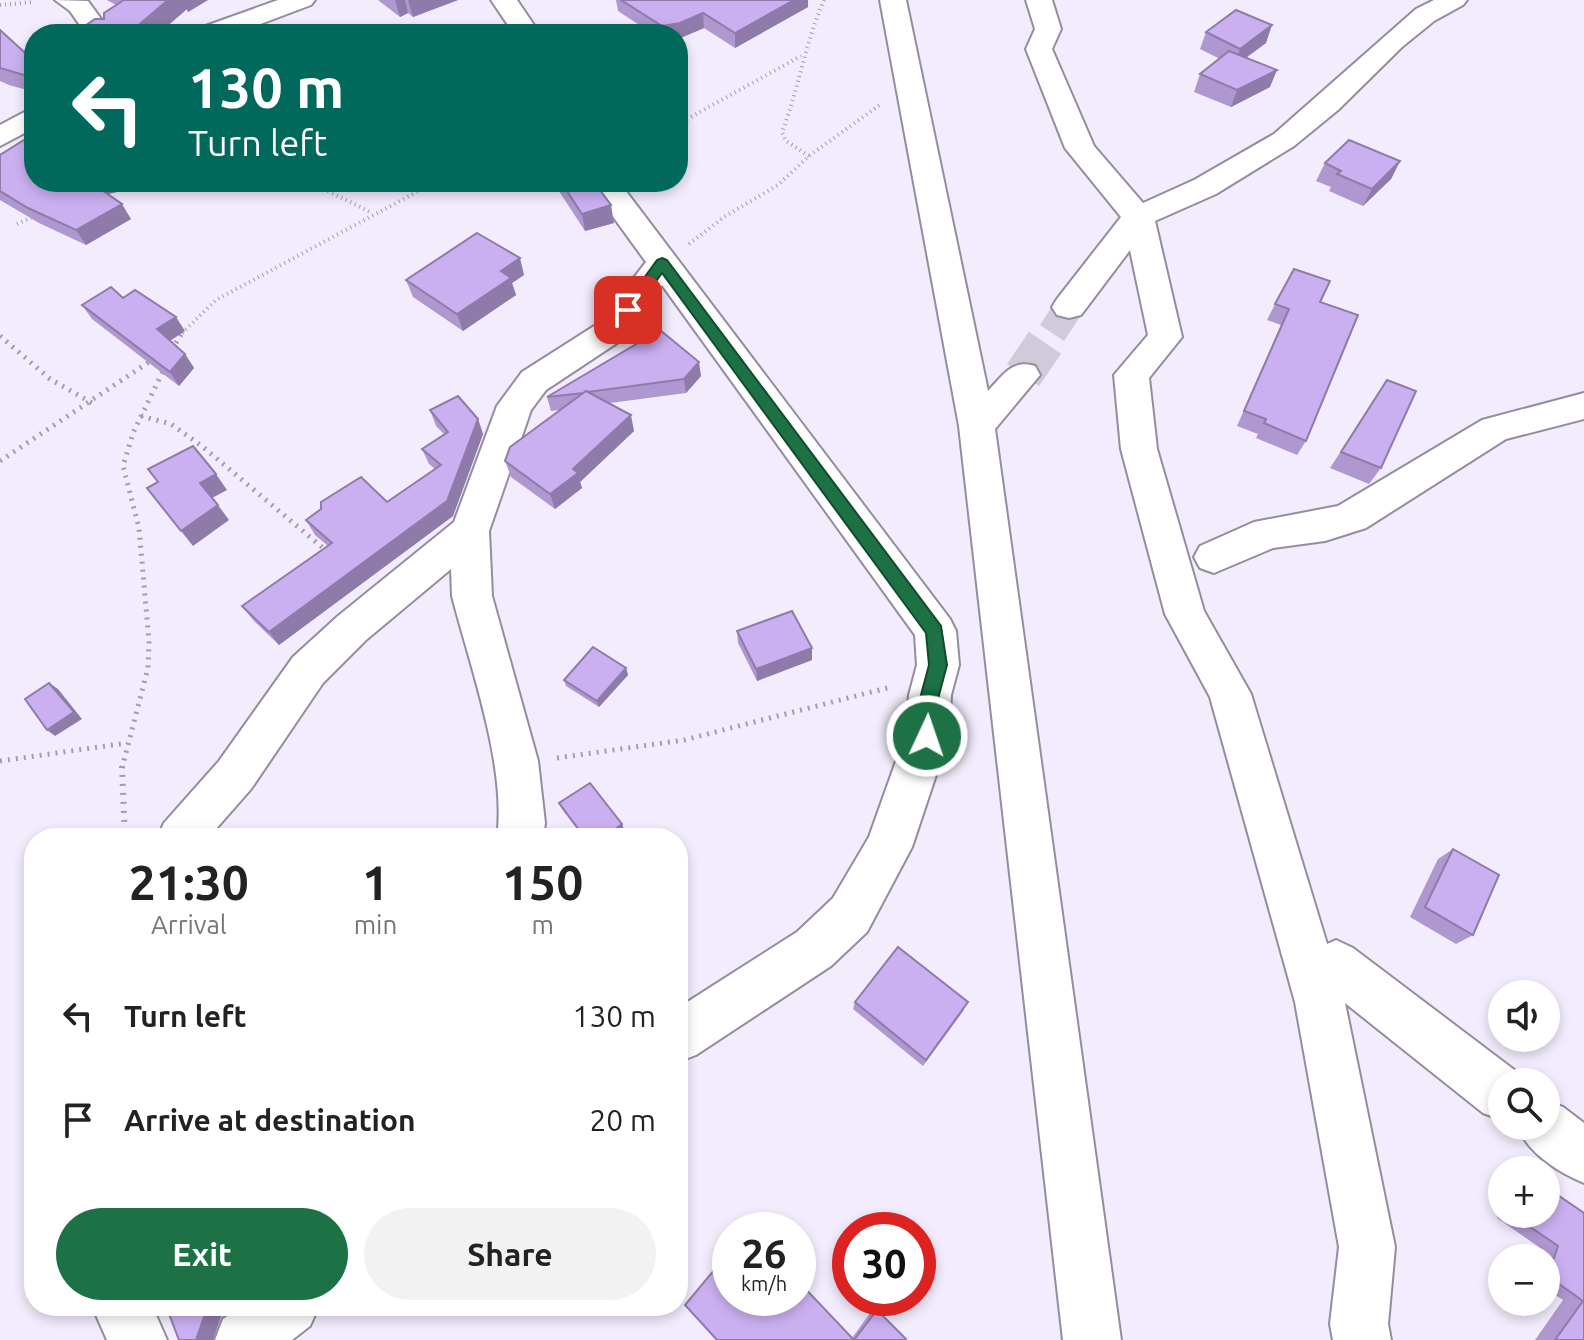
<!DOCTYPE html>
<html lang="en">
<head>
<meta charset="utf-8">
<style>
  body { margin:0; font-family:Ubuntu,sans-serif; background:#f2f2f2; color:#222; height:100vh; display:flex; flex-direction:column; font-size:30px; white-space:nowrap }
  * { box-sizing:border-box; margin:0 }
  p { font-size:26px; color:#767676 }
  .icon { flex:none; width:44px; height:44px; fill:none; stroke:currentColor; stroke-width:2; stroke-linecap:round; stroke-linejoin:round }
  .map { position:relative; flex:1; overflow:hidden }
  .drawer { position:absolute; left:24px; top:828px; width:664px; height:488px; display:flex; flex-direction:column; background:#fff; border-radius:32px; box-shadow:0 4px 12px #0003 }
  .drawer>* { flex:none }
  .guide { position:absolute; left:24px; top:24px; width:664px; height:168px; border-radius:32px; box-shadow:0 4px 12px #0003; background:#00695c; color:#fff; overflow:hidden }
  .buttons { position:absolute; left:1488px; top:980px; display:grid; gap:16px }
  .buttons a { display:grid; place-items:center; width:72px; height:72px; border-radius:50%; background:#fff; box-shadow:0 4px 12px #0003; font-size:40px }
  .speed { position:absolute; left:712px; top:1212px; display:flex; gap:16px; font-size:40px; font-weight:700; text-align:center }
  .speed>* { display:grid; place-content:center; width:104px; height:104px; border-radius:50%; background:#fff; box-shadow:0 4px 12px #0003; line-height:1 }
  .speed small { font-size:20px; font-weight:400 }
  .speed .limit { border:12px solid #d22; background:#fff; color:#111 }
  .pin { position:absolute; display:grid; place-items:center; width:68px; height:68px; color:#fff; margin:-34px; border-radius:16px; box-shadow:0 4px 12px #0006 }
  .me { position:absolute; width:88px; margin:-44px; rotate:3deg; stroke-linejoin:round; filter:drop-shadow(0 0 6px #0008) }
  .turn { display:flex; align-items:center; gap:28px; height:168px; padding:0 32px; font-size:36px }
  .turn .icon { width:104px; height:104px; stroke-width:2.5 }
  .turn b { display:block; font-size:56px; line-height:68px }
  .eta { display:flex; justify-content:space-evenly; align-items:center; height:136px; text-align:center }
  .eta b { font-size:48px; font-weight:600; line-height:56px }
  .action { display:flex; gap:16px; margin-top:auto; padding:16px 32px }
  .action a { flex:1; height:92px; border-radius:48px; background:#1c7245; color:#fff; font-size:32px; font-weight:600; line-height:92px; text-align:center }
  .action a+a { background:#f2f2f2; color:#222 }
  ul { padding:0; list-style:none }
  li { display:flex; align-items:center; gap:24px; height:104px; padding:0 32px }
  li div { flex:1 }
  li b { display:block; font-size:30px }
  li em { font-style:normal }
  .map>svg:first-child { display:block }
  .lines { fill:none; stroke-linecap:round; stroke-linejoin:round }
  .street-tunnel-far1 { stroke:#d0cbda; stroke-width:29; stroke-dasharray:29 15; stroke-linecap:butt }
  .street-tunnel { stroke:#d0cbda; stroke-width:39; stroke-dasharray:39 19; stroke-linecap:butt }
  .street-casing { stroke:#948c9f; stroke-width:4 }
  .path-far2 { stroke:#a29daa; stroke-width:4; stroke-dasharray:1 4; stroke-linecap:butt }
  .path-far1 { stroke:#a29daa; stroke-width:5; stroke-dasharray:2 6; stroke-linecap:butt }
  .path { stroke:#a29daa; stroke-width:6; stroke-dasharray:2 7; stroke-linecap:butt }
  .street { fill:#fff; fill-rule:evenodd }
  .wall { fill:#af97cf }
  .shaded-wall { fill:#8e7ba9 }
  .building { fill:#cbb0f1; stroke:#8e7ba9; stroke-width:2 }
  .route { fill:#1c7245; stroke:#124a2d; stroke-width:2 }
</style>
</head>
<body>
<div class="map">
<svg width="1584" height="1340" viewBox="0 0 1584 1340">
  <rect width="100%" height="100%" fill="#f2ecfd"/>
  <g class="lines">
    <polyline class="street-tunnel-far1" points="1052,333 1069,307"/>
    <polyline class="street-tunnel" points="1023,375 1053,331"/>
    <g class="street-casing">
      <g id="street">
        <polygon points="55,0 88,1 112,34 86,34 70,11"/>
        <polygon points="278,0 315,0 311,5 234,34 196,34 200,28"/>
        <polygon points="491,0 517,0 540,34 514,34"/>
        <path d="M880 0H906L988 391C1003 375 1012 359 1035 366L1040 375 995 429 1121 1340H1063L959 426Z"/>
        <polygon points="1026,0 1052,0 1061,29 1052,49 1094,146 1143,203 1194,180 1274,134 1416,9 1434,0 1467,0 1463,5 1434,21 1402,47 1338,110 1294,146 1216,194 1155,221 1182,337 1149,378 1157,449 1204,611 1251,694 1327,944 1336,940 1353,948 1521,1075 1523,1082 1502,1082 1502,1120 1483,1113 1345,1003 1395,1247 1388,1324 1391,1340 1333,1340 1330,1324 1339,1247 1295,1002 1210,697 1165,614 1121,449 1114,375 1148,335 1130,250 1081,315 1069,318 1057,315 1052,307 1057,299 1121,217 1065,148 1026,49 1035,29"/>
        <polygon points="34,107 34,128 0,146 0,125"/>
        <path d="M588 182H619L950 619 956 631 959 665 951 695 949 736 912 847 867 932 831 966 696 1055 678 1062V1008L797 932 833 898 869 837 905 736 909 695 917 665 915 635 662 285 623 339 546 390 531 410 489 531 492 596 538 761 545 823 543 838H497C507 767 470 666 452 596L451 569 366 640 323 683 251 789 208 838H157L164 823 219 761 293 657 338 616 454 522 497 406 522 372 599 323 646 262Z"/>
        <polygon points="1584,393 1584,419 1506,439 1366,528 1325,541 1273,548 1214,573 1200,568 1194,557 1200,546 1254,522 1338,506 1482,420"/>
        <path d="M1546 1100 1563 1107 1584 1123V1183C1556 1171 1529 1154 1517 1126H1546Z"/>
        <polygon points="92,1306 152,1306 167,1340 107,1340"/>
        <polygon points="242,1306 319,1306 310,1326 292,1340 215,1340 223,1319"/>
      </g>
    </g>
    <g class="path-far2">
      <polyline points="0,5 35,2"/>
      <polyline points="678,124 801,56"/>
      <path d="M809 156 786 141 782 132C799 88 805 43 824 0"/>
      <polyline points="310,182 372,213"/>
      <polyline points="17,224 37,215"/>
      <polyline points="689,244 724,217 778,185 809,156 881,104"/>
      <polyline points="182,333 216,300 422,189 450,182"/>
    </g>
    <g class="path-far1">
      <polyline points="0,336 50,379 92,403"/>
      <polyline points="172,350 183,331"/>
      <polyline points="141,416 171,424 203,447 329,553"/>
      <polyline points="0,461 152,360"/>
      <polyline points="557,758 684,740 891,687"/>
      <polyline points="0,761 127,743"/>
      <polyline points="122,768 148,668 149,642 139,528 123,466 133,433 165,367"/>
    </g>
    <polyline class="path" points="122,766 125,838"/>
    <use href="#street" class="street"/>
  </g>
  <g class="wall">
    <polygon points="107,0 208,0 188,12 187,9 158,34 73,34 104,19 116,5"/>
    <polygon points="378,0 458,0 413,17 408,13 400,17"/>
    <polygon points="616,0 808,0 808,7 735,48 704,28 678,39 678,34 653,34 618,11"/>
    <polygon points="0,30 34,61 34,92 9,85 0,81"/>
    <polygon points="1206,32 1266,43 1246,58 1270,87 1231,107 1194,92 1200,74 1220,59 1200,49"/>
    <polygon points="0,155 34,182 139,187 108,194 131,219 86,245 39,223 0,200"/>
    <polygon points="1400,161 1391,179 1363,206 1329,191 1331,187 1316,181 1325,163"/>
    <polygon points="553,182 594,182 614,223 585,231"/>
    <polygon points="524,275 512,283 516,295 463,331 413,297 406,280"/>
    <polygon points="123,298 185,331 170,341 185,354 194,368 179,386 92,319 82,305"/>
    <polygon points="1320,302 1306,441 1297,455 1256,438 1258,434 1237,426 1281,325 1267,320 1275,304"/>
    <polygon points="701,376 686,393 610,403 634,431 580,482 582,488 555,509 511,477 505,461 560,410 551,411 547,397"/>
    <polygon points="1387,380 1381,468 1369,484 1330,468"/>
    <polygon points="430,410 478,419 483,434 453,516 279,645 253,620 242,606 328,546 315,535 306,520 387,502 435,469 429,464 422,449 444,434 436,426"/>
    <polygon points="737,631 812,660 757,681 738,643"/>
    <polygon points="626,668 628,675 599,707 566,686 564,680"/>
    <polygon points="559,803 622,824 624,830 613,838 584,838 562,809"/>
    <polygon points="1453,849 1473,935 1456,944 1410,917 1438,859"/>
    <polygon points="855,1002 964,1010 923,1066 853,1009"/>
    <polygon points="1502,1203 1502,1214 1584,1213 1584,1340 1535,1340 1563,1300 1546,1289 1546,1258 1536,1258 1539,1247 1497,1218"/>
    <polygon points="873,1309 877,1310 906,1339 717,1340 852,1338"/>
  </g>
  <g class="shaded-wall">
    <polygon points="168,0 208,0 188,12 187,9 158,34 128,34"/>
    <polygon points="395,0 405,0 408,13 400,17"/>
    <polygon points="408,0 458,0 413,17"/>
    <polygon points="794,0 808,0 808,7 735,48 735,33"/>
    <polygon points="703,13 704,28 678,39 678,34 663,34 662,26"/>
    <polygon points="1272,25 1266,43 1234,66 1240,49"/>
    <polygon points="1277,70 1270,87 1231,107 1237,90"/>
    <polygon points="1400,161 1391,179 1363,206 1372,189"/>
    <polygon points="90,182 138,182 139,187 99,196"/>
    <polygon points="122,204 131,219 86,245 76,230"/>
    <polygon points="611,205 614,223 585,231 582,214"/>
    <polygon points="520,258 524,275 512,283 516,295 463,331 457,314 501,271"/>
    <polygon points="176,317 185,331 166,343 157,329"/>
    <polygon points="185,354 194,368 179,386 170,372"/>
    <polygon points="699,362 701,376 686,393 684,379"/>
    <polygon points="631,415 634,431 580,482 582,488 555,509 550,494 573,469"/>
    <polygon points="478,419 483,434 453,516 279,645 269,632 447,501"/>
    <polygon points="216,474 227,490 212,498 200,483"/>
    <polygon points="218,505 229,520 193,546 181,531"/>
    <polygon points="812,648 812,660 757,681 756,669"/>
    <polygon points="626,668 628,675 599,707 597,701"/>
    <polygon points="49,683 58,689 82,719 55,736 47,730"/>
    <polygon points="622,824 624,830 613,838 603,838"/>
    <polygon points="221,1306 237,1306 221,1317 213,1340 196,1340 204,1317"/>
  </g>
  <g class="building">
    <polygon points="124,0 168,0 128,34 73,34 95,19 104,19 104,13"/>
    <polygon points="621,0 794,0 735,33 703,13 680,23 662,26"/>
    <polygon points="1236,10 1272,25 1240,49 1206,32"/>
    <polygon points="0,30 34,61 34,78 0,68"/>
    <polygon points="1229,51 1277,70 1237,90 1200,74"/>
    <polygon points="32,135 34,137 34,182 90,182 122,204 76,230 28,208 0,191 0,155"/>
    <polygon points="1349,140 1400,161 1372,189 1337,174 1341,171 1325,163"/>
    <polygon points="561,182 594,182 611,205 582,214"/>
    <polygon points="477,233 520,258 501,271 511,278 457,314 406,280"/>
    <polygon points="1294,269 1330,281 1320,302 1358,315 1306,441 1264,423 1266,419 1244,411 1289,309 1275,304"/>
    <polygon points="111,287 123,298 135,290 176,317 157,329 185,354 170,372 82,305"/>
    <polygon points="660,330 699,362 684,379 588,392 586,391 584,393 547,397"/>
    <polygon points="1387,380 1416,391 1381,468 1341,452"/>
    <polygon points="586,391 631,415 573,469 578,473 550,494 505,461 510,447"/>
    <polygon points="458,396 478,419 447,501 269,632 242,606 332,543 306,520 321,509 321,502 361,477 387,502 441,465 422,449 448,432 430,410"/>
    <polygon points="193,446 216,474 200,483 218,505 181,531 147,488 158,482 148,469"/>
    <polygon points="792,611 812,648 756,669 737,631"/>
    <polygon points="593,647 626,668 597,701 564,680"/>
    <polygon points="49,683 74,712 47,730 25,699"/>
    <polygon points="590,783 622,824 603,838 585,838 559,803"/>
    <polygon points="203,834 204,838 192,838"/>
    <polygon points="1453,849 1499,875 1473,935 1425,907"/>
    <polygon points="898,947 968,1002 926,1060 855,1002"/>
    <polygon points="1546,1187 1584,1213 1584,1340 1555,1340 1583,1301 1548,1276 1558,1246 1514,1216 1515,1214 1546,1214"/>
    <polygon points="730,1251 730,1298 798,1298 798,1281 854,1340 717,1340 685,1305"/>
    <polygon points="166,1306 221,1306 204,1317 196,1340 179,1340"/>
    <polygon points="877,1310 906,1339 905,1340 854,1340"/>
  </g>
  <polygon class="route" points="662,258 667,260 941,626 947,665 939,695 934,742 927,744 921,742 918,736 921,695 929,665 926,633 662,273 633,313 623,313 621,310 657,260"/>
</svg>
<div class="buttons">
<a><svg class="icon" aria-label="sound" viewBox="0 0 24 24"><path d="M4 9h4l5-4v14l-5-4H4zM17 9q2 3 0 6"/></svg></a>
<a><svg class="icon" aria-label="search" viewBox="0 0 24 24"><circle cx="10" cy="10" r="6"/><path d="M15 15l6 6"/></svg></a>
<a>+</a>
<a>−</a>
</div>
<div class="speed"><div>26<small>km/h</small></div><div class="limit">30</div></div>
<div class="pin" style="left:628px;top:310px;background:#d93025"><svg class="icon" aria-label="arrive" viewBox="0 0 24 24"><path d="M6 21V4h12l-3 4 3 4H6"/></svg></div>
<svg class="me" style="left:927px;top:736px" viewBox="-20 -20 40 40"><circle r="17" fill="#1c7245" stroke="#fff" stroke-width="3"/><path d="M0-11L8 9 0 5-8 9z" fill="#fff"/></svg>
<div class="guide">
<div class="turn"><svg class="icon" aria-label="left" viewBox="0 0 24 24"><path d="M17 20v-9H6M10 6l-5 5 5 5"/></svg><div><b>130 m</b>Turn left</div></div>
</div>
<section class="drawer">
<div class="eta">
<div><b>21:30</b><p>Arrival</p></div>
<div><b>1</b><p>min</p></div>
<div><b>150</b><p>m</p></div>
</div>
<ul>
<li><svg class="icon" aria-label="left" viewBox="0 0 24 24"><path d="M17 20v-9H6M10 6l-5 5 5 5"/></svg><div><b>Turn left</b></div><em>130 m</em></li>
<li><svg class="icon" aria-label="arrive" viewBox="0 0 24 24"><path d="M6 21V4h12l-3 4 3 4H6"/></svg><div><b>Arrive at destination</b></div><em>20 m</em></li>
</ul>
<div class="action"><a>Exit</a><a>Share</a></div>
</section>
</div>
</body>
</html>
